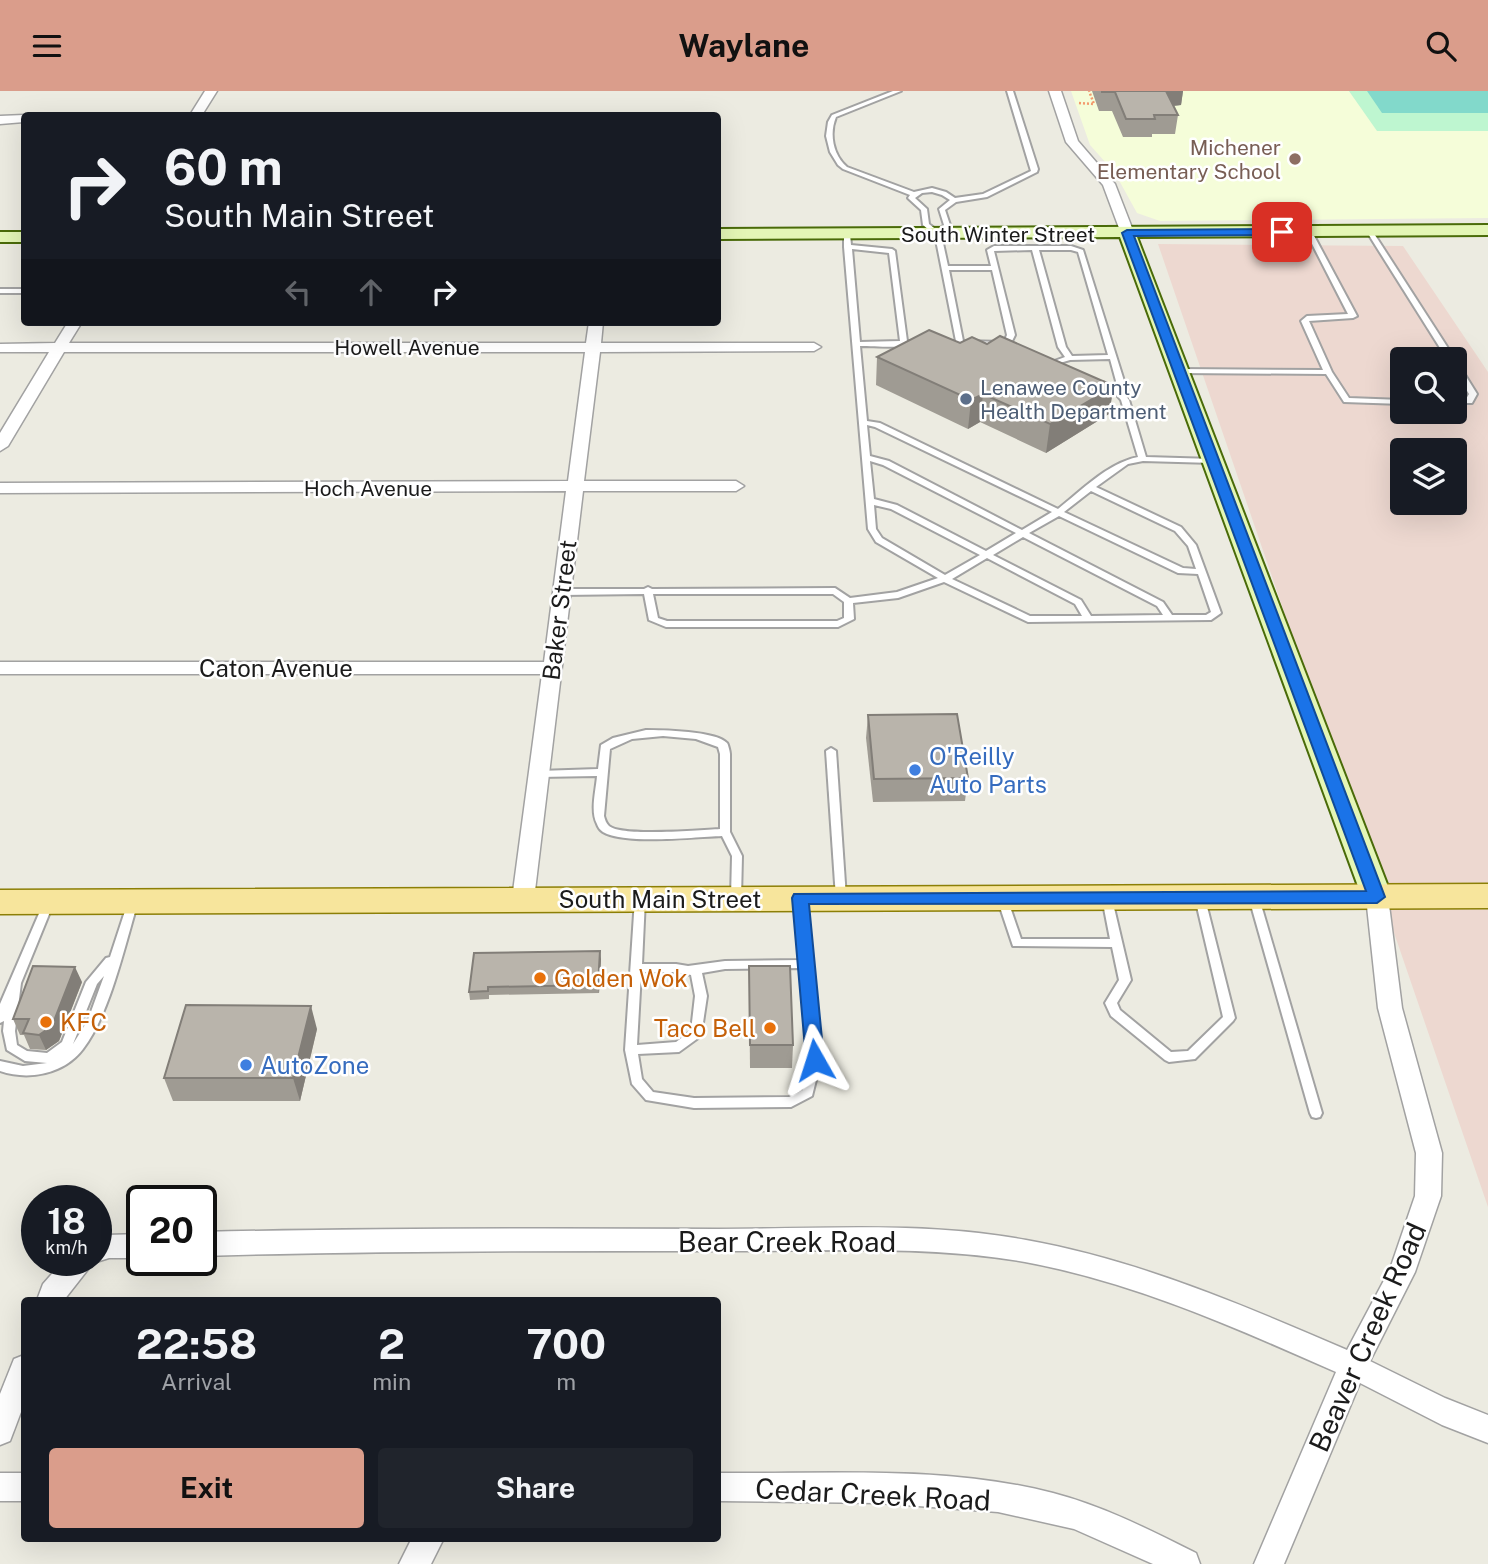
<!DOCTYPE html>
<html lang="en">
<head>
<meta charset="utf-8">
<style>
  body { margin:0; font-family:"Public Sans",sans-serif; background:#20242c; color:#f1f3f6; height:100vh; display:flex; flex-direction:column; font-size:26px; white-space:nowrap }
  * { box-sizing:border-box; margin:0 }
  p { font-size:23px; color:#9ea1a6 }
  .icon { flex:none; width:38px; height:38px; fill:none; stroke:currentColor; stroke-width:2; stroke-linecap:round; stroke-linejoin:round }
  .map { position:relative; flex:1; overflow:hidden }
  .sheet { position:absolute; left:21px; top:1206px; width:700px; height:245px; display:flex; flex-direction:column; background:#171b24; border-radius:7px; box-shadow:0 7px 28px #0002 }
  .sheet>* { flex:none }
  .guide { position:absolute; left:21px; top:21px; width:700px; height:214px; border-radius:7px; box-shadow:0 7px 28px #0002; background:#171b24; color:#f1f3f6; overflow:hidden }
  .controls { position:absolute; left:1390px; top:256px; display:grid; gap:14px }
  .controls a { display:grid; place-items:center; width:77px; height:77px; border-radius:7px; background:#171b24; box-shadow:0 7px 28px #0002; font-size:35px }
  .speed { position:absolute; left:21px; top:1094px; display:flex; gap:14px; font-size:35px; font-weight:700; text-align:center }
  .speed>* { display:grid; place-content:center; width:91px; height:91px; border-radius:50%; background:#171b24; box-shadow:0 7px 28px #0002; line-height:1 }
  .speed small { font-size:18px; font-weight:400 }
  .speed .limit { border:4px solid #111; border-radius:10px; background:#fff; color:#111 }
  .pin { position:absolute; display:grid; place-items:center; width:60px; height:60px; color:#fff; margin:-30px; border-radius:14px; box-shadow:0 4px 10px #0006 }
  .me { position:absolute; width:77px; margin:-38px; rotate:354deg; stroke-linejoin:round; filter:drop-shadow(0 0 5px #0008) }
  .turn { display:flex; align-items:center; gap:24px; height:147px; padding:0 28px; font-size:32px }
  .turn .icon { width:91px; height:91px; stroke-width:2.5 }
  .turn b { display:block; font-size:49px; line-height:60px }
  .lanes { display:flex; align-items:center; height:66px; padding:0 28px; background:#0003; justify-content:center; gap:35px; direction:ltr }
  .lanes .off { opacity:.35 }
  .eta { display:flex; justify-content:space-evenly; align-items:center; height:119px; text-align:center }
  .eta b { font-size:42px; font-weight:700; line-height:49px }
  .button { display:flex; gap:14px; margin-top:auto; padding:14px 28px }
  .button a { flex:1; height:80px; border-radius:7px; background:#da9d8b; color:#111; font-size:28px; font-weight:700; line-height:80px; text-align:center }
  .button a+a { background:#20242c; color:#f1f3f6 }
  header { display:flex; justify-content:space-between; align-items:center; height:91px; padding:0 28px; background:#da9d8b; color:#111; font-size:32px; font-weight:700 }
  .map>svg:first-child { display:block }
  .commercial { fill:#edd8d0; fill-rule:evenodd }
  .education { fill:#f5fdd9 }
  .park { fill:#bef6d0 }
  .pitch { fill:#82d9cb }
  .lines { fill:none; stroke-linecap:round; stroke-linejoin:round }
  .lane-casing { stroke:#a2a2a2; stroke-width:4 }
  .street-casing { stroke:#a2a2a2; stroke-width:3 }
  .secondary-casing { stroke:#4a6b09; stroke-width:4 }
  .primary-casing { stroke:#8c7f07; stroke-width:3 }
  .path { stroke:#f3996c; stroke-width:2.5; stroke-dasharray:2 2; stroke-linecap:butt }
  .lane { fill:#fff; fill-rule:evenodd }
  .street { fill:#fff; fill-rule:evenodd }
  .secondary { fill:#e4f6b6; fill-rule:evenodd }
  .primary { fill:#f7e59c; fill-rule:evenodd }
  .wall { fill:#9f9b93 }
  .shaded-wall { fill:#827e78 }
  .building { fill:#b9b4ab; stroke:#827e78; stroke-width:2 }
  .route { fill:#1a73e8; stroke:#114b97; stroke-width:2 }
  .education-dot { fill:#8d6e63; stroke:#fff; stroke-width:2.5 }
  .service-dot { fill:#5c6f8a; stroke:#fff; stroke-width:2.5 }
  .shop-dot { fill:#3f7fe0; stroke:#fff; stroke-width:2.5 }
  .food-dot { fill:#e8710a; stroke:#fff; stroke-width:2.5 }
  .labels { text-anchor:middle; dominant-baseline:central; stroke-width:5; stroke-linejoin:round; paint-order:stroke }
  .far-education-label { font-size:21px; fill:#785e54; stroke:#fff; text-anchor:end }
  .far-street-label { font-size:21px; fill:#1b1b1b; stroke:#fff }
  .far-service-label { font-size:21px; fill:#4e5e75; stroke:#fff; text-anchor:start }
  .street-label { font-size:24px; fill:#1b1b1b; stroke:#fff }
  .shop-label { font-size:24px; fill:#366cbe; stroke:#fff; text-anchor:start }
  .food-label { font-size:24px; fill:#c56008; stroke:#fff; text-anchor:start }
  .near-street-label { font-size:28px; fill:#1b1b1b; stroke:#fff }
</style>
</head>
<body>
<header><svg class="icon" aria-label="menu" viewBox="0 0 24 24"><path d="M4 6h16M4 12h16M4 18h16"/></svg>Waylane<svg class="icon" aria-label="search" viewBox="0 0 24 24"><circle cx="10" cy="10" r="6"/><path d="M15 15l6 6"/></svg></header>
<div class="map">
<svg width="1488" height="1473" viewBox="0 0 1488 1473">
  <rect width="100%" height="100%" fill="#ecebe1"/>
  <path class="commercial" d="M1158 153 1403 155 1488 281V1116ZM1402 268H1454V320H1402ZM1402 359H1454V411H1402Z"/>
  <polygon class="education" points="1071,0 1349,0 1378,40 1488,40 1488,127 1160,130 1137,122 1115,82 1090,54"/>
  <polygon class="park" points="1349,0 1488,0 1488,40 1377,40"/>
  <polygon class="pitch" points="1367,0 1488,0 1488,22 1382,22"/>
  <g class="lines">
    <g class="lane-casing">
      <g id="lane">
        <path d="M893 0H901L836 26C829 43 833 64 847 76L914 101 932 97 946 101 955 107 983 103 1031 80 1007 0H1013L1038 78 1037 81 987 106 956 111 945 119 950 134 941 143 948 175H991L987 159 994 155H1071L1083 159 1124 290 1121 299 1129 309 1146 366 1213 368 1217 370 1213 372 1143 370 1128 373 1096 396 1181 436 1196 454 1221 522 1211 529 1028 531 944 491 898 507 853 512 854 528 838 536H666L649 529 644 503 562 504 558 501 562 498H644L648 496 652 498 835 497 850 507 897 501 938 487 876 451 868 438 844 156V143L847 141 850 143 851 154 892 158 895 160 907 250H916L920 252C906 258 877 255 860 255L867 330 880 332 1058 418C1082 399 1108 372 1138 366L1121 309 1114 301 1098 293 1102 291 1114 295 1116 290 1110 268 1070 269 1053 274 1049 272 1065 266 1058 256 1032 159 994 160 1015 244 1009 256 946 254 942 252 946 250H956L935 144 923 134 921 119 909 108 908 107 910 104 843 78 838 74 830 61 826 45 828 31 832 24ZM932 101 942 104 950 109 939 118 944 134 938 140 929 133 927 118 915 107 922 102ZM852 158 889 162 900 250 860 251ZM1039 159H1071L1078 161 1108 264 1072 265 1066 256ZM949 179H992L1007 244 1004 251 963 250ZM867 334 875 336 1052 421 1022 439 889 370 870 365ZM870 370 883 374 1016 442 986 460 897 414 874 408ZM1091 400 1175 440 1188 455 1196 478 1183 477 1064 421ZM874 414 891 418 980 464 945 484 882 447 876 438ZM1059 425 1178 482 1198 483 1211 521 1206 524H1172L1163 511 1029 442ZM1023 446 1157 515 1163 524 1091 525 1081 509 993 464ZM987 467 1075 513 1082 525H1030L952 488ZM653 503H833L844 511V527L837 530H667L658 527Z"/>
        <polygon points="1309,139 1312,141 1357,225 1353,227 1309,230 1332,281 1349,307 1402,309 1402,313 1344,311 1326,283 1179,282 1175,280 1179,278 1323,279 1301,230 1307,225 1348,223 1306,141"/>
        <polygon points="1368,140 1373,141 1455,268 1454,269 1447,268 1367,141"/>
        <rect x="0" y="198" width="24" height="4"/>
        <polygon points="1454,271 1457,271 1477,303 1472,312 1454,312 1454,308 1466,308 1469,303 1454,279"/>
        <path d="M646 639C662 639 716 640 727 652 728 653 730 661 730 663V741L742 765 741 807 740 810H732L731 807 732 765 722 745C695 746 625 754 603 741 600 739 598 736 597 733 590 720 596 699 597 685L539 686 534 683 539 680 598 678 601 654 613 647ZM663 645 696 648 718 656 720 663V738C700 739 622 746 609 735 606 732 605 729 604 725L610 658 632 648Z"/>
        <polygon points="831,657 836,660 846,807 845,810 837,810 836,807 826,660"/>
        <path d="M800 803 804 804 805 807 821 969 812 1005 791 1016 694 1017 646 1009 632 993 625 959 635 808 636 805H644L645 808 642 873H676L688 875 725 870 800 869 795 807 796 804ZM801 877 809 969 803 999 789 1006 694 1007 653 1001 642 988 638 963 679 961 701 945 707 905 702 882 725 878ZM641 881H676L691 884 695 905 691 940 676 951 637 954Z"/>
        <polygon points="1002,803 1006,804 1007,807 1021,848 1110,848 1102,807 1103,804 1111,804 1131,889 1117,912 1120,919 1171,961 1188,960 1223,926 1195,807 1196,804 1204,804 1235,927 1233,930 1195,968 1169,971 1165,969 1111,925 1105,912 1119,889 1112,856 1013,855 997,807 998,804"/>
        <polygon points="1254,803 1258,804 1259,807 1322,1022 1320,1026 1316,1027 1312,1026 1310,1022 1249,807 1250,804"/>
        <path d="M49 807 53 808 54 811 21 892 15 940 17 954 27 960 47 962 62 951 86 891 106 867 110 866 129 808H137L138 811C125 853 110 923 83 958 64 983 29 990 0 980V970L23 975 47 972 25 970 7 959 3 940 4 930 0 932V913L44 811 45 808ZM104 885 88 929 73 953 97 893Z"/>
      </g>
    </g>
    <g class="street-casing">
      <g id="street">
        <polygon points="205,0 217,0 202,24 190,24"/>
        <polygon points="1049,0 1061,0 1078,50 1115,93 1134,142 1132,145 1122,145 1103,94 1066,51"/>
        <polygon points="0,25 24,24 24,31 0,33"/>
        <polygon points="68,231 82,231 69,252 586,252 589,231 603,231 601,252 814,252 821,256 814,260 600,261 584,390 736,390 744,395 736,400 583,400 534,808 531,814 523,816 515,814 512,808 542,583 0,583 0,571 544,571 566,400 0,402 0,392 568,390 585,261 64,261 8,355 0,360 0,342 49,261 0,261 0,253 55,252"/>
        <path d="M1377 798 1385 800 1388 806 1402 917 1442 1062 1441 1105 1415 1181 1370 1270 1445 1307 1488 1324V1352L1442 1334 1360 1292 1284 1473H1254L1336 1281C1236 1237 1134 1191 1025 1171 922 1153 816 1161 712 1160 542 1160 372 1160 201 1165V1141C373 1137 545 1137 717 1138 819 1138 925 1130 1026 1149 1138 1169 1243 1214 1347 1259L1390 1178 1415 1105 1416 1062 1378 917 1366 806 1369 800Z"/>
        <polygon points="142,1143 142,1167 109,1167 93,1172 64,1209 37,1209 43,1193 64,1169 96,1169 96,1148 106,1144"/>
        <polygon points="24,1264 24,1313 10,1350 0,1354 0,1303 14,1268"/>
        <rect x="0" y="1382" width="24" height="28"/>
        <path d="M718 1382C828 1383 945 1374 1053 1402 1103 1415 1150 1439 1196 1462L1200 1473H1153L1074 1438 998 1421 878 1412 718 1410Z"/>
        <polygon points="412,1447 444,1447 431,1473 399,1473"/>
      </g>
    </g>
    <g class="secondary-casing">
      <g id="secondary">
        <polygon points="1488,134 1488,144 1137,146 1392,806 1387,813 1377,817 1367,813 1362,806 1120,146 718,148 718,138"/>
        <rect x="0" y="141" width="24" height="10"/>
      </g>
    </g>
    <g class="primary-casing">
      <polygon id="primary" points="1488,793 1488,817 0,823 0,799"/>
    </g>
    <polyline class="path" points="1079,12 1094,13 1089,0"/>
    <use href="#lane" class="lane"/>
    <use href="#street" class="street"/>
    <use href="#secondary" class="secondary"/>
    <use href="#primary" class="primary"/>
  </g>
  <g class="wall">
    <polygon points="1092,0 1183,0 1181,14 1173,15 1178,24 1175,43 1152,43 1152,46 1123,46 1112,20 1099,20"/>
    <polygon points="877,266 1109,323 1046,362 980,331 968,338 876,294"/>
    <polygon points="868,624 968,687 965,710 873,711 866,647"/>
    <polygon points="601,868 599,902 489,904 489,908 470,909 469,901"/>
    <polygon points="749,875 793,954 792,977 750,977"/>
    <polygon points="82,891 59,950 46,959 30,958 24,944 20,944 13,928"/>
    <polygon points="317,938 300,1010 173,1010 164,987"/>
  </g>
  <g class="shaded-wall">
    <polygon points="1165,0 1183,0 1181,14 1162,16"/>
    <polygon points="1114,295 1109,323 1046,362 1050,333"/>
    <polygon points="983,303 980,331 968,338 971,309"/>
    <polygon points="600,860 601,868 599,902 598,894"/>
    <polygon points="75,876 82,891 59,950 46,959 39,944"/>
    <polygon points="311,915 317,938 300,1010 293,987"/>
  </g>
  <g class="building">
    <polygon points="1102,0 1166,0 1178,24 1154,24 1155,28 1126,28 1115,1 1102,1"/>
    <polygon points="929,239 960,252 972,246 987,253 1000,245 1114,295 1050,333 983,303 971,309 877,266"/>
    <polygon points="957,623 968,687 874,688 868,624"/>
    <polygon points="600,860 598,894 488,896 488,900 469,901 474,862"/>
    <polygon points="33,875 75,876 52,935 39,944 23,942 29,928 13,928"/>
    <polygon points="749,875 790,875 793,954 750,954"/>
    <polygon points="186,914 311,915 293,987 164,987"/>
  </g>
  <polygon class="route" points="1282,138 1285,139 1285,144 1134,145 1385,806 1377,812 809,813 824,969 821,974 815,976 808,974 806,969 792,807 794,803 1366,800 1122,142 1127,139"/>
  <circle class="education-dot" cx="1295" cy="68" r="7"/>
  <circle class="service-dot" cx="966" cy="308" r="7"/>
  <g class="shop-dot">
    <circle cx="915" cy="679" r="7"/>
    <circle cx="246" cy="974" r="7"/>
  </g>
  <g class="food-dot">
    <circle cx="540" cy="887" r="7"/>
    <circle cx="46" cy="931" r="7"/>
    <circle cx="770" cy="937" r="7"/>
  </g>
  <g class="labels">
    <g class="far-education-label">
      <text x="1281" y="56">Michener<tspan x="1281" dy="24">Elementary School</tspan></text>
    </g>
    <g class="far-street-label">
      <text x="998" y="143">South Winter Street</text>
      <text x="407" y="256">Howell Avenue</text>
      <text x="368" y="397">Hoch Avenue</text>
    </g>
    <g class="far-service-label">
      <text x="980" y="296">Lenawee County<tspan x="980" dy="24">Health Department</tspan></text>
    </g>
    <g class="street-label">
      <text transform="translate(559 519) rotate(-83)">Baker Street</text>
      <text x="276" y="577">Caton Avenue</text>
      <text x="660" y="808">South Main Street</text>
    </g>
    <g class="shop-label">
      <text x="929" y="665">O'Reilly<tspan x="929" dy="28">Auto Parts</tspan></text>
      <text x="260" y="974">AutoZone</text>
    </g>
    <g class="food-label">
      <text x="554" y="887">Golden Wok</text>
      <text x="60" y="931">KFC</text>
      <text x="756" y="937" text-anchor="end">Taco Bell</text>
    </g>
    <g class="near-street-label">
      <text x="787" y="1150">Bear Creek Road</text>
      <text transform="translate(1367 1246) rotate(-66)">Beaver Creek Road</text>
      <text transform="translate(873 1403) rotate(3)">Cedar Creek Road</text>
    </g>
  </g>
</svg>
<div class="controls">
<a><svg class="icon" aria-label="search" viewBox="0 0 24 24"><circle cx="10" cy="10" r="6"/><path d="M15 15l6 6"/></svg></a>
<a><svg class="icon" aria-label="layers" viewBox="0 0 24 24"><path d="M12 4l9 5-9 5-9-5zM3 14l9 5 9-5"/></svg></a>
</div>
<div class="speed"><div>18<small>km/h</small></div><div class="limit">20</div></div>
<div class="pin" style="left:1282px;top:141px;background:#d93025"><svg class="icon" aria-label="arrive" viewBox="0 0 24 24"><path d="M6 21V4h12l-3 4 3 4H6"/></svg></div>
<svg class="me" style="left:815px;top:969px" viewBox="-20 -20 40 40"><path d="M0-17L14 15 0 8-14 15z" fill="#1a73e8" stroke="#fff" stroke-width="4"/></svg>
<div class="guide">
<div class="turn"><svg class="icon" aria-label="right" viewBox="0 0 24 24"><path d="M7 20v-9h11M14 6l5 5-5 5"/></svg><div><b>60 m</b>South Main Street</div></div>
<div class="lanes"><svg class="icon off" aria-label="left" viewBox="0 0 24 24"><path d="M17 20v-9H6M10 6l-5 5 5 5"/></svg><svg class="icon off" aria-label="ahead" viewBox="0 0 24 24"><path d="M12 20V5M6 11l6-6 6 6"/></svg><svg class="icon" aria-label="right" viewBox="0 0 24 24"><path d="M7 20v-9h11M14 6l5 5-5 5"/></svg></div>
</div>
<section class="sheet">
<div class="eta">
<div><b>22:58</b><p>Arrival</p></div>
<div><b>2</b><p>min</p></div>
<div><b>700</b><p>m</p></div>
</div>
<div class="button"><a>Exit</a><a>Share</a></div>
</section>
</div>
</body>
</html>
